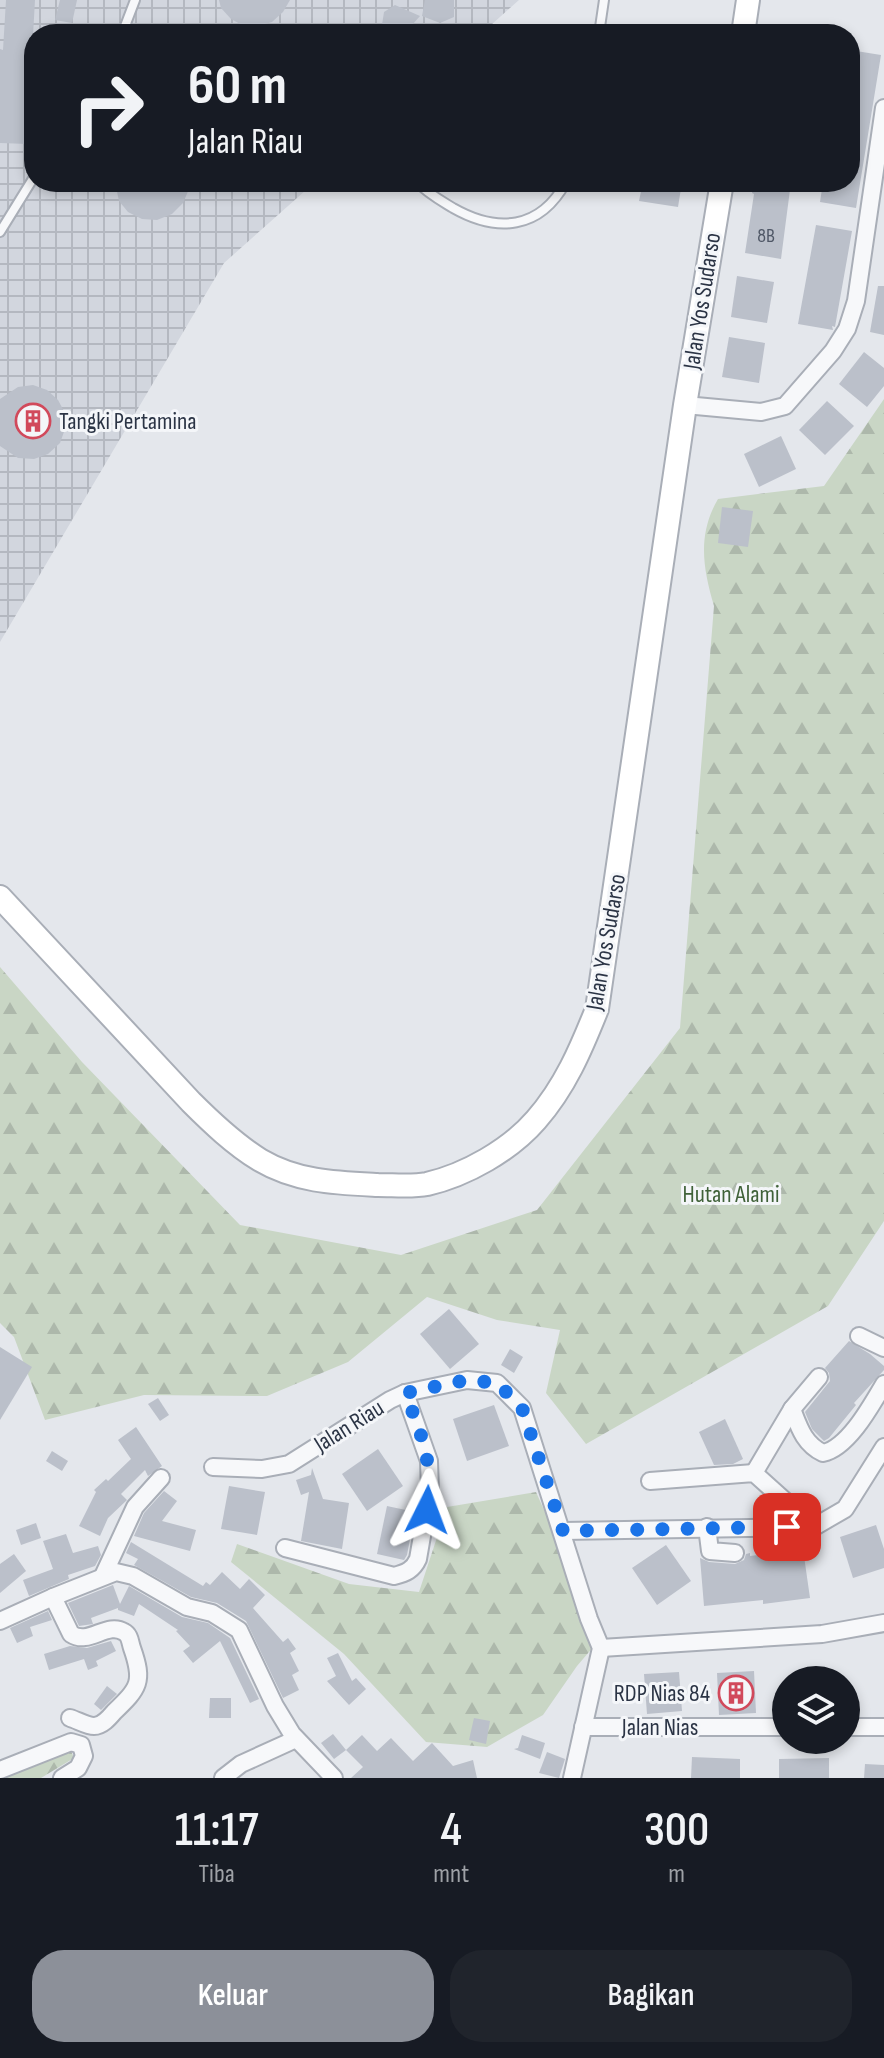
<!DOCTYPE html>
<html lang="id">
<head>
<meta charset="utf-8">
<style>
  body { margin:0; font-family:"Sofia Sans Condensed",sans-serif; background:#20242c; color:#f1f3f6; height:100vh; display:flex; flex-direction:column; font-size:30px; white-space:nowrap }
  * { box-sizing:border-box; margin:0 }
  p { font-size:26px; color:#9ea1a6 }
  .icon { flex:none; width:44px; height:44px; fill:none; stroke:currentColor; stroke-width:2; stroke-linecap:round; stroke-linejoin:round }
  .map { position:relative; height:1778px; overflow:hidden }
  .panel { display:flex; flex-direction:column; background:#171b24; flex:1 }
  .panel>* { flex:none }
  .guide { position:absolute; left:24px; top:24px; width:836px; height:168px; border-radius:32px; box-shadow:0 4px 12px #0003; background:#171b24; color:#f1f3f6; overflow:hidden }
  .tools { position:absolute; left:772px; top:1666px; display:grid; gap:16px }
  .tools a { display:grid; place-items:center; width:88px; height:88px; border-radius:50%; background:#171b24; box-shadow:0 4px 12px #0003; font-size:40px }
  .pin { position:absolute; display:grid; place-items:center; width:68px; height:68px; color:#fff; margin:-34px; border-radius:16px; box-shadow:0 4px 12px #0006 }
  .me { position:absolute; width:88px; margin:-44px; rotate:3deg; stroke-linejoin:round; filter:drop-shadow(0 0 6px #0008) }
  .turn { display:flex; align-items:center; gap:28px; height:168px; padding:0 32px; font-size:36px }
  .turn .icon { width:104px; height:104px; stroke-width:2.5 }
  .turn b { display:block; font-size:56px; line-height:68px }
  .eta { display:flex; justify-content:space-evenly; align-items:center; height:136px; text-align:center }
  .eta b { font-size:48px; font-weight:600; line-height:56px }
  .button { display:flex; gap:16px; margin-top:auto; padding:16px 32px }
  .button a { flex:1; height:92px; border-radius:32px; background:#8c9099; color:#fff; font-size:32px; font-weight:600; line-height:92px; text-align:center }
  .button a+a { background:#20242c; color:#f1f3f6 }
  .map>svg:first-child { display:block }
  .industrial { fill:url(#industrial-grid) }
  .forest { fill:url(#forest-firs) }
  .building { fill:#bbc0ca }
  .lines { fill:none; stroke-linecap:round; stroke-linejoin:round }
  .service-casing { stroke:#a9aeb7; stroke-width:12 }
  .minor-casing { stroke:#a9aeb7; stroke-width:20 }
  .secondary-casing { stroke:#a9aeb7; stroke-width:26 }
  .service { stroke:#f7f8fa; stroke-width:8 }
  .minor { stroke:#f7f8fa; stroke-width:16 }
  .secondary { stroke:#fff; stroke-width:22 }
  .route { stroke:#1a73e8; stroke-width:14; stroke-dasharray:0 25.2 }
  .labels { text-anchor:middle; dominant-baseline:central; stroke-width:6; stroke-linejoin:round; paint-order:stroke }
  .number-label { font-size:20px; fill:#4f5766 }
  .street-label { font-size:24px; fill:#2b3445; stroke:#f4f6f9 }
  .poi-label { font-size:24px; fill:#2b3445; stroke:#f4f6f9; text-anchor:start }
  .park-label { font-size:24px; fill:#3f6138; stroke:#f4f6f9 }
</style>
</head>
<body>
<div class="map">
<svg width="884" height="1778" viewBox="0 0 884 1778">
  <defs>
    <pattern id="industrial-grid" width="8" height="8" patternUnits="userSpaceOnUse" patternTransform="scale(2)"><rect width="8" height="8" fill="#d2d6de"/><path d="M0 4h8M4 0v8" fill="none" stroke="#b4b8c0"/></pattern>
    <pattern id="forest-firs" width="22" height="20" patternUnits="userSpaceOnUse" patternTransform="scale(2)"><rect width="22" height="20" fill="#c9d6c5"/><path d="M5 1l3.5 6h-7zM16 11l3.5 6h-7z" fill="#adb8ab"/></pattern>
  </defs>
  <rect width="100%" height="100%" fill="#e4e7ec"/>
  <polygon class="industrial" points="0,0 519,0 481,34 34,34 34,182 315,182 224,263 0,642"/>
  <g class="forest">
    <path d="M884 399V1221L828 1306 586 1444 546 1393 560 1330 497 1320 427 1297 348 1362 267 1396 144 1395 45 1420 14 1337 0 1323V967L82 1062 240 1225 401 1255 537 1210 680 1028 714 606C703 568 697 535 718 499L824 486Z"/>
    <polygon points="536,1492 601,1638 577,1666 543,1715 487,1747 426,1742 344,1654 231,1562 237,1544 349,1584 419,1592 447,1507"/>
    <polygon points="71,1751 74,1758 41,1778 3,1778"/>
  </g>
  <g class="building">
    <polygon points="6,0 35,0 33,36 30,36 28,144 0,143 0,49 3,50"/>
    <polygon points="60,0 77,0 72,23 55,20"/>
    <polygon points="219,0 290,0 283,12 272,22 258,26 244,26 231,19 221,8"/>
    <polygon points="425,0 454,0 454,17 440,23 422,16"/>
    <polygon points="395,5 420,16 404,34 389,33 382,25 384,12"/>
    <polygon points="850,50 881,55 856,208 820,202 823,182 850,182"/>
    <polygon points="115,182 189,182 189,189 183,203 172,214 157,220 142,219 128,212 119,201"/>
    <polygon points="643,182 682,182 678,207 639,201"/>
    <polygon points="754,182 791,182 781,259 745,253 754,194 752,193"/>
    <polygon points="816,225 852,231 835,327 832,326 833,330 798,324"/>
    <polygon points="737,276 774,282 767,323 731,317"/>
    <polygon points="878,286 884,286 884,335 870,332"/>
    <polygon points="729,337 765,343 759,383 722,377"/>
    <polygon points="864,352 884,368 884,386 867,407 839,384"/>
    <polygon points="33,385 47,390 58,400 65,413 65,429 60,443 48,454 34,459 18,458 0,446 0,399 18,387"/>
    <polygon points="827,401 854,426 825,455 799,430"/>
    <polygon points="781,436 796,469 759,487 744,454"/>
    <polygon points="722,507 753,511 748,547 718,543"/>
    <polygon points="449,1309 479,1344 450,1369 420,1334"/>
    <polygon points="849,1341 870,1354 884,1366 884,1370 854,1403 856,1405 829,1438 824,1441 812,1429 805,1412 830,1381 829,1373 825,1368"/>
    <polygon points="0,1347 32,1367 0,1420"/>
    <polygon points="510,1349 523,1357 514,1373 501,1365"/>
    <polygon points="158,1398 169,1415 160,1421 148,1404"/>
    <polygon points="494,1405 509,1446 467,1461 453,1419"/>
    <polygon points="725,1419 743,1459 733,1464 714,1465 699,1432"/>
    <polygon points="136,1427 162,1466 148,1476 145,1470 121,1494 127,1500 108,1518 100,1536 79,1526 96,1492 94,1490 106,1479 108,1481 131,1459 118,1440"/>
    <polygon points="378,1449 403,1486 367,1511 342,1474"/>
    <polygon points="52,1451 68,1461 62,1471 46,1461"/>
    <polygon points="312,1468 323,1499 349,1503 342,1549 301,1541 309,1492 301,1495 296,1480 311,1475"/>
    <polygon points="229,1486 265,1492 257,1535 221,1529"/>
    <polygon points="164,1491 177,1501 162,1521 196,1530 190,1551 134,1536 144,1513"/>
    <polygon points="387,1506 415,1512 407,1555 404,1560 377,1554"/>
    <polygon points="36,1523 41,1538 21,1545 16,1530"/>
    <polygon points="876,1525 884,1549 884,1568 853,1578 840,1537"/>
    <polygon points="66,1534 73,1553 98,1546 101,1555 95,1566 68,1575 69,1579 29,1596 23,1580 53,1569 43,1541"/>
    <polygon points="131,1542 203,1586 206,1582 210,1585 222,1572 240,1589 249,1579 265,1595 253,1608 283,1642 288,1638 296,1649 290,1653 299,1671 292,1675 299,1690 283,1698 246,1621 217,1603 191,1597 134,1565 138,1559 126,1553"/>
    <polygon points="666,1545 691,1581 657,1605 632,1568"/>
    <polygon points="803,1549 810,1598 763,1604 763,1600 704,1606 700,1558 709,1562 735,1564 744,1560 746,1554 750,1553 750,1556"/>
    <polygon points="14,1554 26,1571 0,1593 0,1564"/>
    <polygon points="113,1585 120,1604 129,1586 182,1617 208,1623 230,1638 259,1699 250,1703 220,1641 193,1663 183,1651 190,1646 176,1631 178,1630 139,1604 134,1616 118,1610 118,1608 91,1618 93,1624 79,1626 68,1603"/>
    <polygon points="48,1611 52,1620 30,1627 33,1636 17,1643 10,1628"/>
    <polygon points="111,1641 116,1651 96,1661 98,1666 88,1670 84,1659 49,1670 44,1654 70,1646 87,1648"/>
    <polygon points="338,1653 352,1681 356,1678 366,1689 349,1705 327,1681 336,1676 327,1658"/>
    <polygon points="754,1671 756,1713 719,1715 717,1673"/>
    <polygon points="679,1672 682,1711 647,1714 644,1674"/>
    <polygon points="107,1686 117,1694 101,1710 94,1704"/>
    <polygon points="210,1698 231,1698 231,1718 209,1718"/>
    <polygon points="474,1718 490,1721 486,1744 469,1740"/>
    <polygon points="333,1734 346,1750 334,1759 321,1743"/>
    <polygon points="362,1735 377,1751 391,1738 413,1761 432,1743 453,1766 473,1760 477,1778 351,1778 363,1767 346,1750"/>
    <polygon points="522,1735 545,1743 540,1759 514,1749 518,1748"/>
    <polygon points="547,1752 565,1759 559,1778 539,1773"/>
    <polygon points="692,1757 740,1759 740,1778 691,1778"/>
    <polygon points="829,1758 829,1778 779,1778 779,1759"/>
    <polygon points="865,1764 884,1765 884,1778 864,1778"/>
  </g>
  <g class="lines">
    <g class="service-casing">
      <g id="service">
        <polyline points="122,34 135,0"/>
        <polyline points="599,34 604,0"/>
        <path d="M417 182C427 193 440 200 453 208 497 233 540 230 566 182"/>
        <polyline points="0,232 34,177"/>
      </g>
    </g>
    <g class="minor-casing">
      <g id="minor">
        <polyline points="685,405 761,412 785,406 833,351 847,329 856,301 884,108"/>
        <polyline points="859,1336 884,1348"/>
        <path d="M792 1409C799 1427 804 1444 823 1453 848 1448 871 1406 884 1384"/>
        <polyline points="213,1467 262,1469 289,1464 390,1400 405,1393 467,1380 497,1383 522,1408 589,1619 601,1648 572,1778"/>
        <polyline points="754,1473 792,1409 819,1377"/>
        <polyline points="650,1481 754,1473 814,1527"/>
        <polyline points="707,1527 710,1551 735,1553"/>
        <polyline points="563,1531 814,1527 845,1509 884,1447"/>
        <path d="M285 1548 394 1576C406 1573 413 1570 418 1559L430 1490 429 1461 405 1393"/>
        <polyline points="103,1576 135,1507 161,1478"/>
        <path d="M53 1597 71 1634C89 1646 107 1621 124 1632 130 1635 130 1642 132 1648 144 1682 139 1688 114 1712 109 1718 102 1726 94 1726 87 1726 77 1720 70 1718"/>
        <polyline points="0,1621 53,1597 116,1572 133,1576 187,1607 212,1613 239,1630 275,1706 292,1734 334,1778"/>
        <polyline points="601,1648 822,1634 884,1623"/>
        <polyline points="583,1727 786,1727"/>
        <polyline points="846,1727 884,1727"/>
        <polyline points="0,1770 71,1742 81,1745 84,1756 78,1768 62,1778"/>
        <polyline points="223,1778 241,1764 296,1739"/>
      </g>
    </g>
    <g class="secondary-casing">
      <g id="secondary">
        <polyline points="743,34 748,0"/>
        <path d="M0 897 191 1102C212 1123 234 1144 260 1160 297 1182 337 1183 378 1185 394 1185 412 1187 427 1184 466 1175 510 1150 536 1120 565 1087 581 1049 597 1009L685 405 722 182"/>
      </g>
    </g>
    <use href="#service" class="service"/>
    <use href="#minor" class="minor"/>
    <use href="#secondary" class="secondary"/>
  </g>
  <g class="lines">
    <path class="route" d="M427 1510C434 1464 422 1435 405 1393L467 1380 497 1383 522 1408 563 1531 787 1527"/>
  </g>
  <defs>
    <g id="building-ring" transform="scale(1.8)"><circle r="9.5" fill="#f4f6f9" stroke="#d1495b" stroke-width="1.5"/><path d="M-4-6H4V6H1V3H-1V6H-4ZM-2.5-4.3h1.7v1.8h-1.7ZM.8-4.3h1.7v1.8H.8ZM-2.5-1h1.7V.8h-1.7ZM.8-1h1.7V.8H.8Z" fill="#d1495b"/></g>
  </defs>
  <g fill-rule="evenodd">
    <use href="#building-ring" x="33" y="421"/>
    <use href="#building-ring" x="736" y="1693"/>
  </g>
  <g class="labels">
    <g class="number-label">
      <text x="766" y="236">8B</text>
    </g>
    <g class="street-label">
      <text transform="translate(702 301) rotate(-81)">Jalan Yos Sudarso</text>
      <text transform="translate(606 942) rotate(-80)">Jalan Yos Sudarso</text>
      <text transform="translate(349 1426) rotate(-32)">Jalan Riau</text>
      <text x="660" y="1727">Jalan Nias</text>
    </g>
    <g class="poi-label">
      <text x="59" y="421">Tangki Pertamina</text>
      <text x="710" y="1693" text-anchor="end">RDP Nias 84</text>
    </g>
    <g class="park-label">
      <text x="731" y="1194">Hutan Alami</text>
    </g>
  </g>
</svg>
<div class="tools">
<a><svg class="icon" aria-label="layers" viewBox="0 0 24 24"><path d="M12 4l9 5-9 5-9-5zM3 14l9 5 9-5"/></svg></a>
</div>
<div class="pin" style="left:787px;top:1527px;background:#d93025"><svg class="icon" aria-label="arrive" viewBox="0 0 24 24"><path d="M6 21V4h12l-3 4 3 4H6"/></svg></div>
<svg class="me" style="left:427px;top:1510px" viewBox="-20 -20 40 40"><path d="M0-17L14 15 0 8-14 15z" fill="#1a73e8" stroke="#fff" stroke-width="4"/></svg>
<div class="guide">
<div class="turn"><svg class="icon" aria-label="right" viewBox="0 0 24 24"><path d="M7 20v-9h11M14 6l5 5-5 5"/></svg><div><b>60 m</b>Jalan Riau</div></div>
</div>
</div>
<section class="panel">
<div class="eta">
<div><b>11:17</b><p>Tiba</p></div>
<div><b>4</b><p>mnt</p></div>
<div><b>300</b><p>m</p></div>
</div>
<div class="button"><a>Keluar</a><a>Bagikan</a></div>
</section>
</body>
</html>
